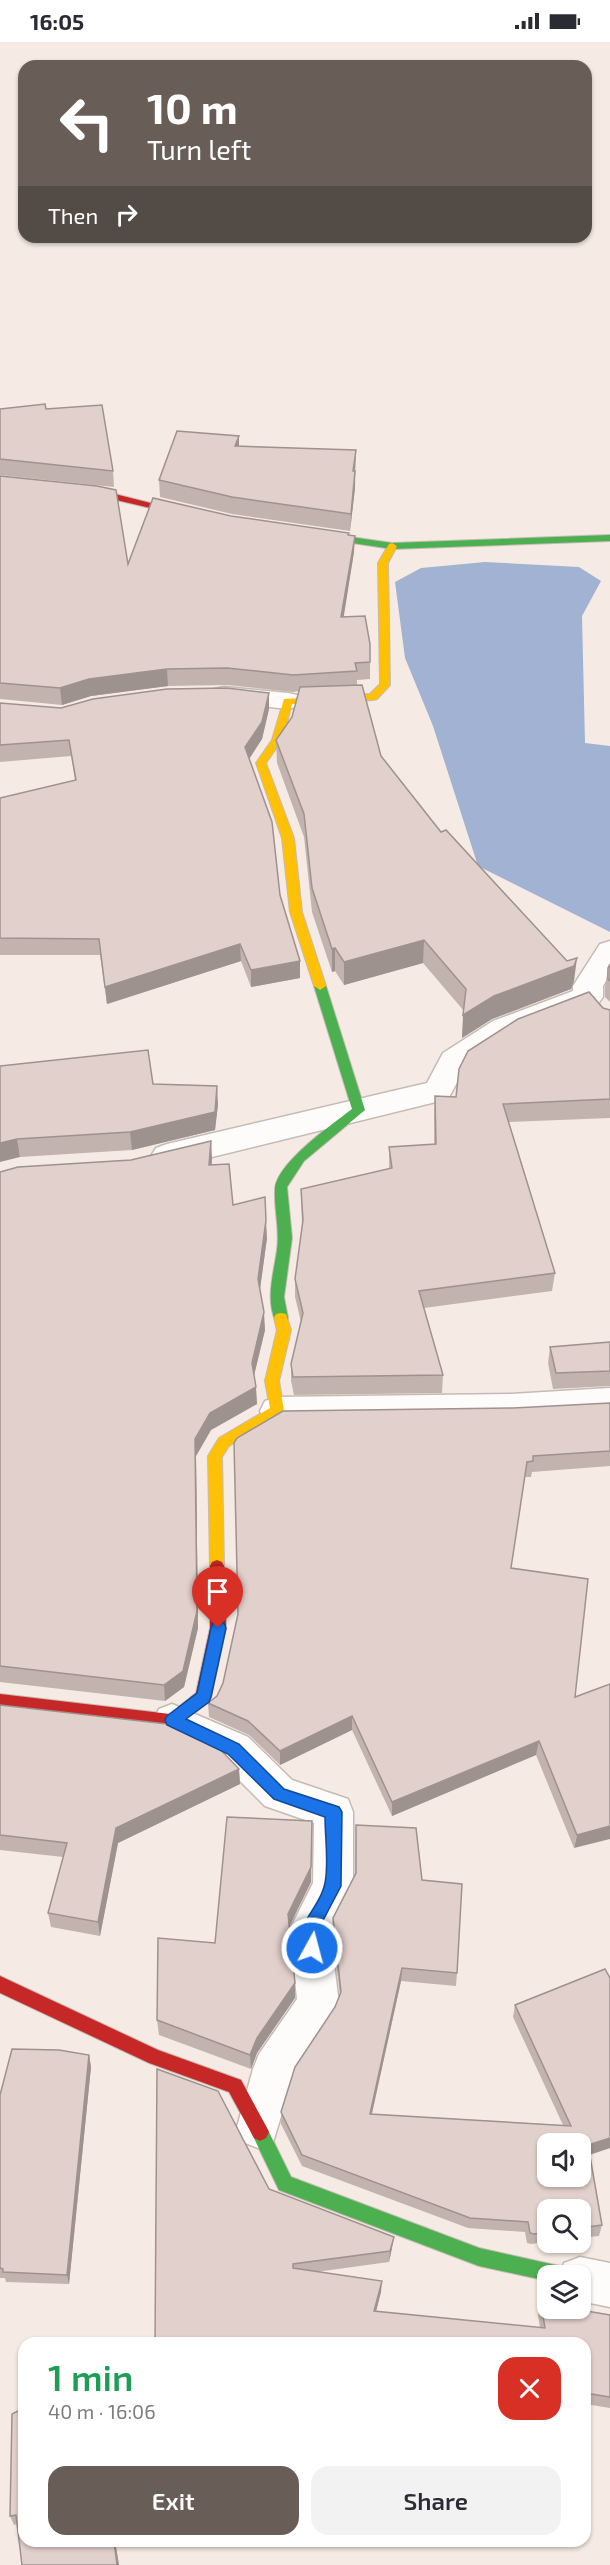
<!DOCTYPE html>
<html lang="en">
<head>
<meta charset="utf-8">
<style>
  body { margin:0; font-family:"Exo 2",sans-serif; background:#f2f2f3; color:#2b2b33; height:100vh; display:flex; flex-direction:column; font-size:22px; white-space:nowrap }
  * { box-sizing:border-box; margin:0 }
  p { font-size:20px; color:#7c7c81 }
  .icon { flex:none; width:33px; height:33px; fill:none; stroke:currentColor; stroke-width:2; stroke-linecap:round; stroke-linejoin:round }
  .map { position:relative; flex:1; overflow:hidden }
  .sheet { position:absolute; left:18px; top:2295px; width:573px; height:210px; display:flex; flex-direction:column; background:#fff; border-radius:18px; box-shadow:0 2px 4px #0004 }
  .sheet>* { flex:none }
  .guide { position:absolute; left:18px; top:18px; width:574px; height:183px; border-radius:18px; box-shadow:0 2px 4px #0004; background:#685e57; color:#fff; overflow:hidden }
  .fabs { position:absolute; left:537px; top:2091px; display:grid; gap:12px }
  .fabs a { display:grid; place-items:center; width:54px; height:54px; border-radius:12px; background:#fff; box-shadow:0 2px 4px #0004; font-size:30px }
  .pin { position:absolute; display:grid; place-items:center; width:51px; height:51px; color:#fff; margin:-62px -26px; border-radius:50% 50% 50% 0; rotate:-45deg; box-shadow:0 0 6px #0007 }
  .pin .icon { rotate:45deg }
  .me { position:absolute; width:66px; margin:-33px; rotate:7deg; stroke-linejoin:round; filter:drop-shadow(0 0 4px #0008) }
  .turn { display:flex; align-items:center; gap:21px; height:126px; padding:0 30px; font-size:27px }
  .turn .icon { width:78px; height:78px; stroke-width:2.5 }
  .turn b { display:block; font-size:42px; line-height:51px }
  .then { display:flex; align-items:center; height:57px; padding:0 30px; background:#0003; gap:12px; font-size:22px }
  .round { display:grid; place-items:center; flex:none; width:63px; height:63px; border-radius:18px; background:#f2f2f3 }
  .head { display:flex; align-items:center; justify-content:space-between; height:102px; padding:0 30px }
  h1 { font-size:36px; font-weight:600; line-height:45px; color:#1e9e55 }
  .primary-button { display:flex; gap:12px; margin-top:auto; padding:12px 30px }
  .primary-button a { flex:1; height:69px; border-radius:18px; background:#685e57; color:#fff; font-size:24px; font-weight:600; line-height:69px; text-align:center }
  .primary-button a+a { background:#f2f2f3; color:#2b2b33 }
  .status { display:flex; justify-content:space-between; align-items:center; height:42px; padding:0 30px; background:#fff; direction:ltr }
  .status svg { height:16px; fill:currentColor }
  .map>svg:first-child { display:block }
  .water { fill:#a1b2d2 }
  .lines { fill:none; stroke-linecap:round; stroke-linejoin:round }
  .street-casing { stroke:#c5bbb4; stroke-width:3 }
  .fast-casing { stroke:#c5bbb4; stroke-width:2 }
  .slow-casing { stroke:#c5bbb4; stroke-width:2 }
  .jam-casing { stroke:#c5bbb4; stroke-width:2 }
  .street { fill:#fefcfb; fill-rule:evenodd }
  .fast { fill:#4caf50; fill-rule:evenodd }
  .slow { fill:#ffc107; fill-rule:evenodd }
  .jam { fill:#c62828; fill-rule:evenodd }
  .wall { fill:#c2b3af }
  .shaded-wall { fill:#9e928f }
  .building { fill:#e2d0cc; stroke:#9e928f; stroke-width:1.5; fill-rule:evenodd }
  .route { fill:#1a73e8; stroke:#114b97; stroke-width:1.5 }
</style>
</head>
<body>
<div class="status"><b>16:05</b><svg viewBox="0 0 49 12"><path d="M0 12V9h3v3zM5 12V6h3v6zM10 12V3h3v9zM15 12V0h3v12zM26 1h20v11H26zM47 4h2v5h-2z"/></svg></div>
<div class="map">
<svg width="610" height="2523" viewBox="0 0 610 2523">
  <rect width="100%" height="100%" fill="#f6ebe4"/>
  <polygon class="water" points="485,520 579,525 601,539 582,574 585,701 610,704 610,890 478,824 433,684 405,616 395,540 421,526"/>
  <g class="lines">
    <g class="street-casing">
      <g id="street">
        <polygon points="224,645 288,651 297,653 301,659 297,665 288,667 215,659 211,653 215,647"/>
        <polygon points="610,899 610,932 603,944 603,955 598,962 515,993 465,1026 448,1057 167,1126 156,1122 151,1114 156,1106 167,1102 427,1041 443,1011 493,979 573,949 573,944 600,902"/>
        <polygon points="610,1346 610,1374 511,1380 277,1383 265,1379 260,1369 265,1359 277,1355 511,1352"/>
        <polygon points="172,1662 248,1695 292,1738 348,1757 353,1770 353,1844 330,1889 339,1962 333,1976 293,2036 273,2100 258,2106 243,2100 237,2085 253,2027 259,2012 297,1957 290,1887 313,1841 314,1781 265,1764 220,1719 159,1691 153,1679 159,1667"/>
        <polygon points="580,2215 610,2221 610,2265 580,2259 580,2234 559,2234 564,2221"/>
      </g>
    </g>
    <g class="fast-casing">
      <g id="fast">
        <polygon points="309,489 392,501 610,493 610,499 392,507 306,494 306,490"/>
        <path d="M320 940 326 944 365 1068 304 1119 287 1145 292 1196 284 1255 288 1276 286 1280H276C265 1258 274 1230 277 1208 280 1187 274 1168 275 1148 275 1122 333 1082 352 1067L314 944Z"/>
        <polygon points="260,2081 266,2084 291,2135 479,2206 564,2225 570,2228 573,2234 548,2234 548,2239 479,2224 279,2148 251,2090 254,2084"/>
      </g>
    </g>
    <g class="slow-casing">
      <g id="slow">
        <polygon points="392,501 397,504 388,521 390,643 377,657 373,658 292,662 282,698 266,721 294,796 302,870 326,944 320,948 314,944 290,870 282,796 256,721 272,698 284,657 370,652 380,642 378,521 389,502"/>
        <polygon points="281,1271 286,1272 291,1288 279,1339 284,1369 282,1373 229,1404 222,1415 224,1524 222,1528 217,1530 212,1528 210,1524 208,1414 219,1396 270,1366 265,1339 277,1288 274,1276 276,1272"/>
      </g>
    </g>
    <g class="jam-casing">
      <g id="jam">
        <polygon points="0,439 99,448 198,473 193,476 99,454 0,445"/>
        <polygon points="217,1518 222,1520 224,1524 226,1586 211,1655 208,1660 177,1684 172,1686 0,1666 0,1652 170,1672 196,1651 210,1586 210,1524 212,1520"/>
        <polygon points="0,1934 158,2008 241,2038 266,2084 269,2090 266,2096 260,2099 254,2096 229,2050 149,2021 0,1951"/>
      </g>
    </g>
    <use href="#street" class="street"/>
    <use href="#fast" class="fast"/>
    <use href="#slow" class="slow"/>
    <use href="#jam" class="jam"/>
  </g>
  <g class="wall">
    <polygon points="0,367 46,367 113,429 114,445 0,433"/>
    <polygon points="239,394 239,404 356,408 355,446 350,489 232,472 160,455 159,438"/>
    <polygon points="0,434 128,522 231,474 349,493 354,510 343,575 370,602 370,637 357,638 357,643 381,714 441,790 574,939 571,947 492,977 462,996 464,969 423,921 344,943 335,929 332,930 312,870 304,795 277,721 276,698 292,675 299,649 293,650 228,643 168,644 91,654 62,663 0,657"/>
    <polygon points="0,661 61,666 269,667 262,697 249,716 280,853 300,919 300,936 251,945 241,919 107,962 100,913 0,913 0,756 75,738 71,714 0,720"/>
    <polygon points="610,922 610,960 605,955 605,945 608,926"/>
    <polygon points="603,966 610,968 610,1076 509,1080 555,1231 552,1249 424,1266 443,1333 442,1351 294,1353 291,1339 291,1322 301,1280 295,1255 295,1237 302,1185 301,1147 389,1127 389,1105 434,1102 434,1073 435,1054 456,1055"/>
    <polygon points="0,1024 153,1042 218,1062 215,1088 132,1108 20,1115"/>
    <polygon points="211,1099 212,1123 233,1163 267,1196 260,1246 265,1288 254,1333 257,1362 211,1388 196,1414 198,1586 184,1645 165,1659 0,1640 0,1130 131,1118"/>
    <polygon points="610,1300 610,1344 553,1347 548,1321 550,1305"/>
    <polygon points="610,1361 610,1424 532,1430 531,1435 525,1435 511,1526 575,1655 610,1642 574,1806 536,1713 392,1774 352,1688 280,1723 249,1693 209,1675 208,1661 217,1654 513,1366"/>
    <polygon points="0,1663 239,1727 240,1742 118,1801 100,1894 51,1885 48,1871 63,1815 0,1808"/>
    <polygon points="356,1783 422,1838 457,1931 456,1944 401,1939 372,2072 563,2083 513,1975 515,1963 610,1936 610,2106 590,2113 602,2183 599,2194 580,2196 580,2168 548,2168 548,2200 531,2202 527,2201 525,2190 468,2186 302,2124 281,2082 281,2070 340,1954 332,1889 333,1876 355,1832"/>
    <polygon points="311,1840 289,1885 295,1956 257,2011 251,2027 159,1993 157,1978 215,1901"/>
    <polygon points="89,2013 91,2025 69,2242 6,2240 5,2236 0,2236 0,2053"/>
    <polygon points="269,2147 392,2206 389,2220 316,2230 381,2250 376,2270 540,2286 538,2273 541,2262 610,2273 610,2366 585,2362 585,2301 155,2301"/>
    <polygon points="12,2372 115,2499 119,2523 22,2523 17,2482 14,2483 10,2474"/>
  </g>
  <g class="shaded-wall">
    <polygon points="239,394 239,411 235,404"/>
    <polygon points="356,408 355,425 353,446 353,429"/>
    <polygon points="355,429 355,446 350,489 351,472"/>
    <polygon points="355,494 354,510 341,592 341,575"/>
    <polygon points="167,627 168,644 91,654 62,663 60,646 89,637"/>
    <polygon points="269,651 269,667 262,697 246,722 245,705"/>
    <polygon points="424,898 423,921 344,943 344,920"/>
    <polygon points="240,902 241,919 107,962 105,945"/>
    <polygon points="335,906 335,929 332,930 332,907"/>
    <polygon points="577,916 574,939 571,947 492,977 462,996 463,973 494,954"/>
    <polygon points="300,919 300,936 251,945 251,928"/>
    <polygon points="217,1044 218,1062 215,1088 132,1108 130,1090"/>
    <polygon points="17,1097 20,1115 0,1120 0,1101"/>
    <polygon points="211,1099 212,1117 210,1141 209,1123"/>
    <polygon points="266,1178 267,1196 259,1255 258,1237"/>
    <polygon points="264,1270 265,1288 253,1338 252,1321"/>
    <polygon points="256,1345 257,1362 211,1388 196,1414 198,1586 184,1645 165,1659 164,1643 195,1397 210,1371"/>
    <polygon points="352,1674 352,1688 280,1723 280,1709"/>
    <polygon points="539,1699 536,1713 392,1774 392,1760"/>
    <polygon points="239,1727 240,1742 118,1801 100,1894 98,1880 116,1786"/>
    <polygon points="312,1779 311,1840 288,1887 288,1872"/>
    <polygon points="610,1784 610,1797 574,1806 577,1793"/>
    <polygon points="402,1926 401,1939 369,2084 370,2072"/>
    <polygon points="295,1941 295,1956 257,2011 251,2027 250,2013 257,1996"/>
    <polygon points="89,2013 91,2025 69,2242 67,2233"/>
    <polygon points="610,2096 610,2106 585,2114 588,2103"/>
    <polygon points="394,2195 392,2206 389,2220 390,2209"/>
    <polygon points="382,2239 381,2250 373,2280 374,2269"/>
    <polygon points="114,2499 115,2499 119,2523 117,2523"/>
  </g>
  <g class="building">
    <polygon points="45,362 46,367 102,363 113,429 0,417 0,367"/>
    <polygon points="177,389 239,394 235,404 356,408 353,429 355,429 351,472 232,455 159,438"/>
    <polygon points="0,434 97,444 116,448 128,522 153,456 231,474 349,491 348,493 355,494 341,575 365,574 370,602 370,620 355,621 357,629 293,633 227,626 167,627 89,637 60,646 0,641"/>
    <polygon points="362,643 381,714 441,790 446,788 567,919 577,916 574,924 494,954 463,973 466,947 424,898 344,920 335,906 332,907 312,846 304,772 276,698 292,675 300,645"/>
    <polygon points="227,646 269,651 262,680 245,705 272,780 280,853 300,919 251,928 240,902 105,945 99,897 0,896 0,756 76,738 69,698 0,703 0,661 61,666 93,657 167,647"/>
    <polygon points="610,922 610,939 608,937 608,926"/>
    <polygon points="589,950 603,966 610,968 610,1057 503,1062 555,1231 419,1249 443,1333 293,1335 291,1322 303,1271 295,1237 303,1178 301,1147 392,1126 389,1105 436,1102 435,1054 456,1055 459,1027 468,1009 518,977"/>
    <polygon points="148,1008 153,1042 217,1044 215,1070 130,1090 17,1097 0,1101 0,1024"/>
    <polygon points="211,1099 209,1123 229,1122 233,1163 265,1155 266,1178 258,1237 264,1270 252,1321 256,1345 210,1371 195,1397 197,1569 183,1629 164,1643 0,1624 0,1130 18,1125 131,1118"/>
    <polygon points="610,1300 610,1329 556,1331 550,1305"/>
    <polygon points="610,1361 610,1409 533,1414 533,1419 527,1420 511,1526 588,1537 575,1655 610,1642 610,1784 577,1793 539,1699 392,1760 352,1674 280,1709 248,1679 208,1661 217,1654 223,1641 238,1572 234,1401 237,1396 283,1369 513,1366"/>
    <polygon points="0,1663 167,1682 218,1705 239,1727 116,1786 98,1880 48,1871 67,1801 0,1793"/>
    <polygon points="227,1775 312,1779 311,1825 288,1872 295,1941 257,1996 250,2013 157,1978 158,1896 215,1901"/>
    <path d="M356 1783 416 1786 422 1838 462 1842 457 1931 402 1926 370 2072 571 2084 515 1963 605 1927 610 1936V2096L588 2103 602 2183 580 2186V2168H548V2190L534 2192 530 2191 528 2180 470 2176 302 2113 281 2070 295 2025 335 1965 341 1950 333 1876 356 1831ZM548 2102H580V2134H548Z"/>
    <polygon points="12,2007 59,2008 89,2013 67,2233 3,2230 3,2227 0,2226 0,2053"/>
    <polygon points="157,2027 218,2049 269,2147 394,2195 390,2209 293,2222 293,2226 382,2239 374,2269 545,2286 541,2262 548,2263 548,2266 569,2266 610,2273 610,2355 585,2351 585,2301 155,2301"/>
    <polygon points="24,2366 24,2499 114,2499 117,2523 22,2523 16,2473 10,2474 12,2372"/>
  </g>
  <path class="route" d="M218 1579 224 1581 226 1586 211 1655 209 1660 186 1677 239 1702 284 1747 339 1765 342 1770 341 1844 318 1888 320 1906 318 1911 312 1914 306 1911C292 1879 320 1869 325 1841 329 1821 325 1796 325 1775L274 1757 228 1712 167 1683 165 1678 167 1674 197 1651 211 1586 213 1581Z"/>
</svg>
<div class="fabs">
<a><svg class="icon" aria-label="sound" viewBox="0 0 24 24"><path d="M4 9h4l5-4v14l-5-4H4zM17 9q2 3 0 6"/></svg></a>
<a><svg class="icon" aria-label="search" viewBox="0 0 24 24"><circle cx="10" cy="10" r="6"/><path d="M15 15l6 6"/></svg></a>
<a><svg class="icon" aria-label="layers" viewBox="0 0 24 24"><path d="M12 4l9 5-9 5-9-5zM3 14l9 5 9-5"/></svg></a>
</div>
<div class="pin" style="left:218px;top:1586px;background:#d93025"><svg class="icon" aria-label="arrive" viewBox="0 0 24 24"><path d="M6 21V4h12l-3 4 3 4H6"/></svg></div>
<svg class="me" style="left:312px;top:1906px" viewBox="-20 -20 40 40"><circle r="17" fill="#1a73e8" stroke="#fff" stroke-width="3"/><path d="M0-11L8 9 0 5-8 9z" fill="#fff"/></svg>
<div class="guide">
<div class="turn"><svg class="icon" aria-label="left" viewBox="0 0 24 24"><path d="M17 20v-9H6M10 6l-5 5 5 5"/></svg><div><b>10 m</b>Turn left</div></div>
<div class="then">Then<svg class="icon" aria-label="right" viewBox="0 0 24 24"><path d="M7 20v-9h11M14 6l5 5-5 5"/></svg></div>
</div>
<section class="sheet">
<div class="head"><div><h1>1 min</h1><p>40 m · 16:06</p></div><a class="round" style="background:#d93025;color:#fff"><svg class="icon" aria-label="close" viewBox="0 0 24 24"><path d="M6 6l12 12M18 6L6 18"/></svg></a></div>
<div class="primary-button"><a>Exit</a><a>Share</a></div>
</section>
</div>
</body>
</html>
